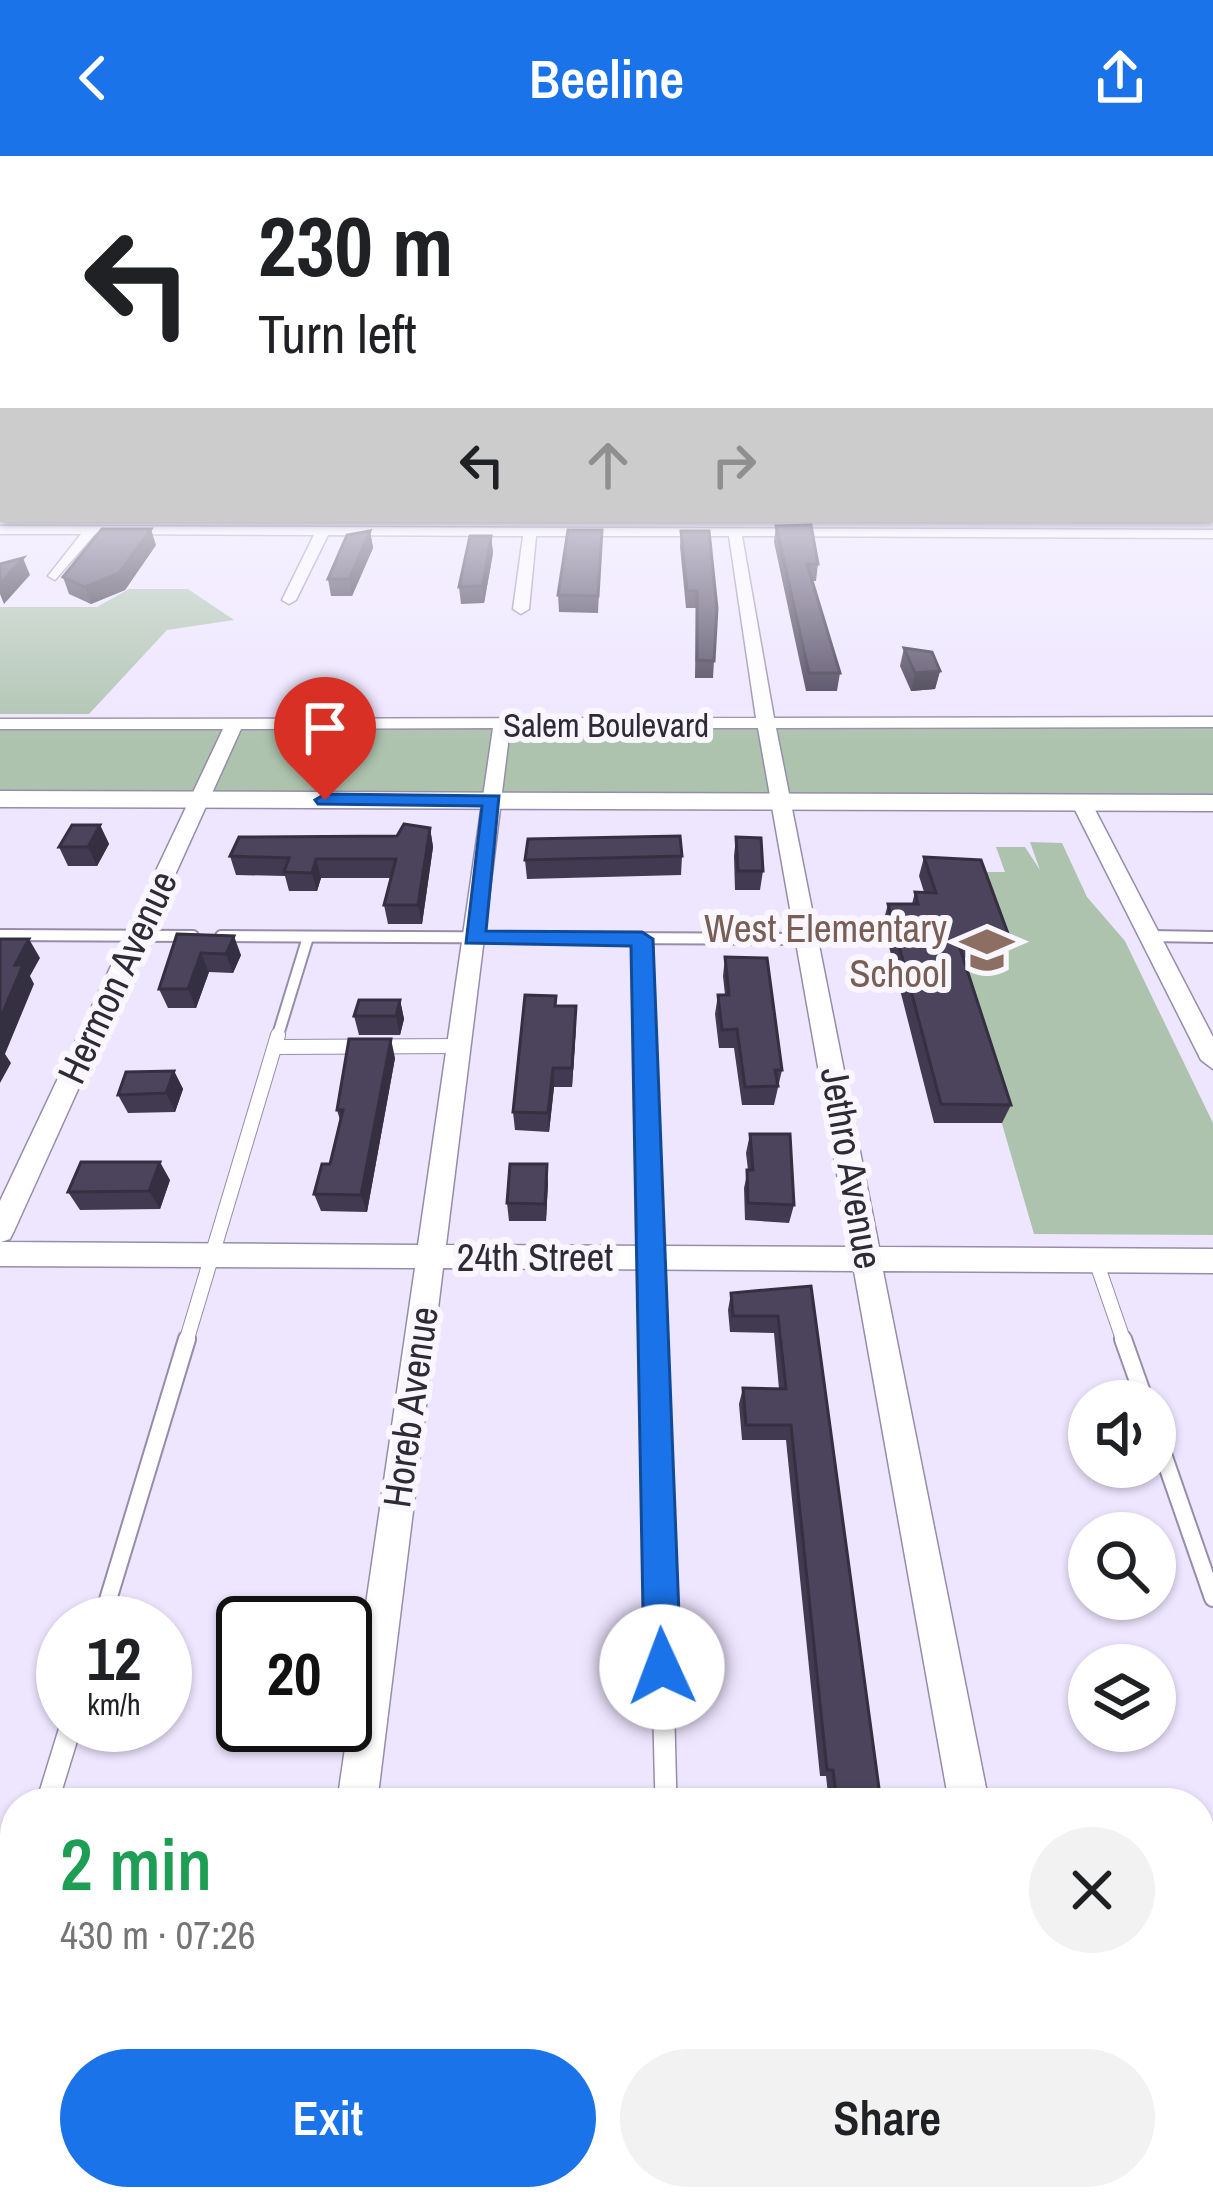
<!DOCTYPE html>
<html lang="en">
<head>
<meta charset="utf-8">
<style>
  body { margin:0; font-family:"Archivo Narrow",sans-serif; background:#f2f2f2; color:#202124; height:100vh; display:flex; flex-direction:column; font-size:45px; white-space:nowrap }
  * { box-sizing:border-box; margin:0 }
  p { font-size:39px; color:#757577 }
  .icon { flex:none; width:66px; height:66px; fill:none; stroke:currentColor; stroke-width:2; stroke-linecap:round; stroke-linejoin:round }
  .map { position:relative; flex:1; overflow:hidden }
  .side { position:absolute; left:0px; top:1632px; width:1215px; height:423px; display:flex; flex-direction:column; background:#fff; border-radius:48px 48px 0 0; box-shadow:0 3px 9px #0004 }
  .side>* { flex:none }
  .guide { position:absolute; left:0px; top:0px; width:1215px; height:366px; box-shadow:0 3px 9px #0004; background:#fff; color:#202124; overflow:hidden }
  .fabs { position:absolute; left:1068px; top:1224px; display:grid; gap:24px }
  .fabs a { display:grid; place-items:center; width:108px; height:108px; border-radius:50%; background:#fff; box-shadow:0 3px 9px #0004; font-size:60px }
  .speed { position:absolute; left:36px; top:1440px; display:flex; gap:24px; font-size:60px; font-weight:700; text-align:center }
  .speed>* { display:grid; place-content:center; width:156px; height:156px; border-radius:50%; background:#fff; box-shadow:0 3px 9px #0004; line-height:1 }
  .speed small { font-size:30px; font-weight:400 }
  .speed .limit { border:6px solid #111; border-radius:18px; background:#fff; color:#111 }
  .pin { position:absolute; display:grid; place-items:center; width:102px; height:102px; color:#fff; margin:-123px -51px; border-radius:50% 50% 50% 0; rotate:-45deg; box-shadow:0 0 12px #0007 }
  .pin .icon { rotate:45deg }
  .me { position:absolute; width:132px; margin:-66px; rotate:358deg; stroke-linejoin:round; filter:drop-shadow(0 0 9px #0008) }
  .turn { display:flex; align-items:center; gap:42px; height:252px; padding:0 60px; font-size:54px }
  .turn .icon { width:156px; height:156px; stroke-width:2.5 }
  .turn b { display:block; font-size:84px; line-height:102px }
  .lanes { display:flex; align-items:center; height:114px; padding:0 60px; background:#0003; justify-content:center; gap:60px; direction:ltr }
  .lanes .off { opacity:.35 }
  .round { display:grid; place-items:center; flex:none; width:126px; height:126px; border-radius:63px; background:#f2f2f2 }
  .overview { display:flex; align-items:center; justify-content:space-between; height:204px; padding:0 60px }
  h1 { font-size:72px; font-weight:600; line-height:90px; color:#1e9e55 }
  .primary-button { display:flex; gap:24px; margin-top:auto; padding:24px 60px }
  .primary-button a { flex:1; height:138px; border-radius:72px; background:#1a73e8; color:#fff; font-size:48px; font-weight:600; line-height:138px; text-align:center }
  .primary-button a+a { background:#f2f2f2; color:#202124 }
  header { display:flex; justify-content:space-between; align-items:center; height:156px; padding:0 60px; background:#1a73e8; color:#fff; font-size:54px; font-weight:600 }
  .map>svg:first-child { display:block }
  .green { fill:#adc3ae }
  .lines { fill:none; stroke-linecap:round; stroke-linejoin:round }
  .service-far3-casing { stroke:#968daa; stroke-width:14 }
  .service-far2-casing { stroke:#968daa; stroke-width:16 }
  .service-far1-casing { stroke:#968daa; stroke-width:20 }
  .service-casing { stroke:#968daa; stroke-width:24 }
  .minor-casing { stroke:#968daa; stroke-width:3 }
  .tertiary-casing { stroke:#968daa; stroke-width:3 }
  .service-far3 { stroke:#fff; stroke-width:10 }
  .service-far2 { stroke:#fff; stroke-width:14 }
  .service-far1 { stroke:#fff; stroke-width:16 }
  .service { stroke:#fff; stroke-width:21 }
  .minor { fill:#fff; fill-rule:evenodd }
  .tertiary { fill:#fff; fill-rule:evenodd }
  .wall { fill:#413a50 }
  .shaded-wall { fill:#353041 }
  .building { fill:#4c445d; stroke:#353041; stroke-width:3 }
  .route { fill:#1a73e8; stroke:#114b97; stroke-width:3 }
  .labels { text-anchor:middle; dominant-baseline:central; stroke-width:12; stroke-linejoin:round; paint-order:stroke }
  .far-street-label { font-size:33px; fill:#2e2b36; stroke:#f9f7fd }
  .education-label { font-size:39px; fill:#785e54; stroke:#f9f7fd; text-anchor:end }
  .street-label { font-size:39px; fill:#2e2b36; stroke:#f9f7fd }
</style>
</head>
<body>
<header><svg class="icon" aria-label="back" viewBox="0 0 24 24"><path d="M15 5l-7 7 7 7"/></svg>Beeline<svg class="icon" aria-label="share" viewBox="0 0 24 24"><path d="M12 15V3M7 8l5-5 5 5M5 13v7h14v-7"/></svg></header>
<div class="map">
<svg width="1213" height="2054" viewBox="0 0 1213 2054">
  <rect width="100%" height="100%" fill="#eee6ff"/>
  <g class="green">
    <polygon points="129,433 188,433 234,464 167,474 89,558 0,558 0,451 97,451"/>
    <polygon points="0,566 1213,566 1213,646 0,643"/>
    <polygon points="1030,686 1062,687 1087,741 1125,785 1213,967 1213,1079 1034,1078 955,806 1007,804 974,716 1005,716 996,691 1025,691 1040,714"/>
  </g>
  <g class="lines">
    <g class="service-far3-casing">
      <g id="service-far3">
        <polyline points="0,779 193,780"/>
        <polyline points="221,780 810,783"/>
        <polyline points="1149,780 1213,781"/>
        <polyline points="642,783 645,882"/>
        <polyline points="277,882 308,781"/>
      </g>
    </g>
    <g class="service-far2-casing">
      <g id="service-far2">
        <polyline points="645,879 653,1186"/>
        <polyline points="275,891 459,890"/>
        <polyline points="1096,1105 1124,1186"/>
        <polyline points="186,1186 278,879"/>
      </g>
    </g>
    <g class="service-far1-casing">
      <g id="service-far1">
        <polyline points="653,1183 664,1570"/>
        <polyline points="1123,1183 1145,1245"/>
        <polyline points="1155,1275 1213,1442"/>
        <polyline points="101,1467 187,1183"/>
      </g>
    </g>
    <g class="service-casing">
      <g id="service">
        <polyline points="664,1567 666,1647"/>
        <polyline points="47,1647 71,1569"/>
        <polyline points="0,1804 15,1754"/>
        <polyline points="677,2040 677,2054"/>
      </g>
    </g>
    <g class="minor-casing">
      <g id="minor">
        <path d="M0 370 1213 374V382L742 380 774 562 1213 561V571L776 572 879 1091 1213 1093V1117L883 1115 989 1647H949L854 1115 443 1112 377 1647H337L415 1112 0 1110V1045L223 573H0V563L756 562 729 380H536L529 453 521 458 513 453 523 380 328 379 296 444 289 448 282 444 314 379 95 378 55 424 48 420 81 378H0ZM493 572 418 1089 1 1086 10 1083 14 1075 241 573ZM510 572H758L850 1091 446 1089Z"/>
        <polygon points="1074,642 1091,646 1213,881 1213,913 1201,904 1071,646"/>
        <polygon points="280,2040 328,2040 326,2054 278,2054"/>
        <polygon points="1017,2040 1065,2040 1068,2054 1020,2054"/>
      </g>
    </g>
    <g class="tertiary-casing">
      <polygon id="tertiary" points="0,635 1213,639 1213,655 0,651"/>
    </g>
    <use href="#service-far3" class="service-far3"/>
    <use href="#service-far2" class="service-far2"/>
    <use href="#service-far1" class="service-far1"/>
    <use href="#service" class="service"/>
    <use href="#minor" class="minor"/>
    <use href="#tertiary" class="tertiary"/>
  </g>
  <g class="wall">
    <polygon points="776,370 818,408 816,425 812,425 840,517 837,535 806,535 774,386"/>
    <polygon points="602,374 598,457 559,456 558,439"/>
    <polygon points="370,375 373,392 352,440 331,440 328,423"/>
    <polygon points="681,375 717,452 713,522 695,522 696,452 686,452 680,391"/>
    <polygon points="491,380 493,397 484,447 461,448 459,431"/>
    <polygon points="156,389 125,434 91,448 69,438 63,421"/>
    <polygon points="904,492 940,515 935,533 911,535 900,510"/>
    <polygon points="100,669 109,688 97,710 68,710 59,691"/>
    <polygon points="430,672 433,691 422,768 388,768 384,749 391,722 321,722 317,735 289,735 285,720 236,719 230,700 397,680"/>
    <polygon points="736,681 763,715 760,734 735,734 734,700"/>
    <polygon points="682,700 681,719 527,723 525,704"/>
    <polygon points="924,701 1010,783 1003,802 964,802 1011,949 1002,967 934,967 883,767 888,748 912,748 915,736 924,736 919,720"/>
    <polygon points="177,778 241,799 233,817 209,816 196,852 168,852 159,833"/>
    <polygon points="725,801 782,914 774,949 742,949 734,892 719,892 715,858 718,839 725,839 723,820"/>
    <polygon points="400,844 404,863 400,879 359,879 354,860"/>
    <polygon points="556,850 576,869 572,931 554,931 549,976 515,974 513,956"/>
    <polygon points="395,902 367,1056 321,1055 314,1038 330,1008 340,964 337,954"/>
    <polygon points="174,915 183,933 175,956 128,957 118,939"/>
    <polygon points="750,978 794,1049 789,1067 745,1064 744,1032 748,1014 746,997"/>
    <polygon points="170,1024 160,1053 80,1054 68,1036"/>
    <polygon points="548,1026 546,1065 509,1065 507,1047"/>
    <polygon points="811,1130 881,1647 829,1647 826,1620 820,1620 786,1284 742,1284 739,1248 743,1232 779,1233 774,1177 730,1176 728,1154 731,1137"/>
    <polygon points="868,2040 936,2040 938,2054 870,2054"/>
  </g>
  <g class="shaded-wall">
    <polygon points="151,373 156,389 125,434 91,448 85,431"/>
    <polygon points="370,375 373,392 352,440 349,423"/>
    <polygon points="491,380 493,397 484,447 483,430"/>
    <polygon points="23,402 30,419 4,448 0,438 0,428"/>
    <polygon points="940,515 935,533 911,535 915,517"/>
    <polygon points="100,669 109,688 97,710 88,691"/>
    <polygon points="430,672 433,691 422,768 418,749"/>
    <polygon points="316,703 321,722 317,735 312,717"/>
    <polygon points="234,780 241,799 233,817 226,798"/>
    <polygon points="29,783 40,802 30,820 34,828 5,898 11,907 0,927 0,863 15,809"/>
    <polygon points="201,797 209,816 196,852 188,833"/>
    <polygon points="400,844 404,863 400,879 396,860"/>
    <polygon points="576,850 576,869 572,931 572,912"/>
    <polygon points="391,883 395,902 367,1056 361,1039"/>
    <polygon points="553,912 554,931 549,976 548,957"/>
    <polygon points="174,915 183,933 175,956 166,937"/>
    <polygon points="160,1006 170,1024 160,1053 149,1035"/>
    <polygon points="547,1008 548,1026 546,1065 545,1048"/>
  </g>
  <g class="building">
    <polygon points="811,369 818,408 807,408 840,517 809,517 776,370"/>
    <polygon points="102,373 151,373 119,417 85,431 63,421"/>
    <polygon points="568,374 602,374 598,440 558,439"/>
    <polygon points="370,375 349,423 328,423 347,379"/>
    <polygon points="681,375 709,375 717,452 714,505 697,504 697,435 687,435"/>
    <polygon points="470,380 491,380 483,430 459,431"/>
    <polygon points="23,402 0,428 0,408"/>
    <polygon points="904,492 932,496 940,515 915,517"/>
    <polygon points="404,668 430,672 418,749 384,749 396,703 316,703 312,717 284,716 289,702 230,700 239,681 397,680"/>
    <polygon points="72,669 100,669 88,691 59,691"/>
    <polygon points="680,680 682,700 525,704 528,683"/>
    <polygon points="736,681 761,682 763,715 738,715"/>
    <polygon points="924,701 981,704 1010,783 957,783 1011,949 941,948 888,748 918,748 915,736 936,737"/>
    <polygon points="177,778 234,780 226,798 201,797 188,833 159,833"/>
    <polygon points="0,783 29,783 15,809 23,809 0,863"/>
    <polygon points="725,801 767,802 782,914 775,914 778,930 745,931 737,873 722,874 718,839 729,839"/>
    <polygon points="525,839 556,840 555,850 576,850 572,912 553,912 548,957 513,956"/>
    <polygon points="359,844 400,844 396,860 354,860"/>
    <polygon points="349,883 391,883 361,1039 314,1038 322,1008 330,1008 343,954 337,954"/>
    <polygon points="174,915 166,937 118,939 126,916"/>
    <polygon points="750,978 790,978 794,1049 748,1047 747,1014 753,1014"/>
    <polygon points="81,1006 160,1006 149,1035 68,1036"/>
    <polygon points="510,1008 547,1008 545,1048 507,1047"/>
    <polygon points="811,1130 881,1647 837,1647 833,1614 827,1614 791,1269 746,1269 743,1232 786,1233 778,1160 733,1160 731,1137"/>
    <polygon points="878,2040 936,2040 938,2054 880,2054"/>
  </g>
  <linearGradient id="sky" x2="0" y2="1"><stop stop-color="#79aacd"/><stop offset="0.51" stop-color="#f7f4ff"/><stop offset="1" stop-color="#f7f4ff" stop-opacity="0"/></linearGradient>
  <rect width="1213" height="587" fill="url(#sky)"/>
  <polygon class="route" points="325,638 499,640 486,775 642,776 653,783 681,1511 676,1524 662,1530 649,1524 644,1511 631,790 466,787 482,650 318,648 315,644"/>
  <defs>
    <g id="school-bare" transform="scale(4.14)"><path d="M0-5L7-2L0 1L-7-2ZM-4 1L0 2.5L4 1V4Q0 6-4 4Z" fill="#8d6e63" stroke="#f9f7fd" stroke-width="2.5" paint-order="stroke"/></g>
  </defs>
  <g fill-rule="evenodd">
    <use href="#school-bare" x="987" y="794"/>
  </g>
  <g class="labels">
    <g class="far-street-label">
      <text x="606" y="569">Salem Boulevard</text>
    </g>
    <g class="education-label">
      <text x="947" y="772">West Elementary<tspan x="947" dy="45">School</tspan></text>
    </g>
    <g class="street-label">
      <text transform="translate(117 821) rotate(-65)">Hermon Avenue</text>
      <text transform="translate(852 1012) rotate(80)">Jethro Avenue</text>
      <text x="535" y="1101">24th Street</text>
      <text transform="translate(410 1251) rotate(-82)">Horeb Avenue</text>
    </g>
  </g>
</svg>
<div class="fabs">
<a><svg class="icon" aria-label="sound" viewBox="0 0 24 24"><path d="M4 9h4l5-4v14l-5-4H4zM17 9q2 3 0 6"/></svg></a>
<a><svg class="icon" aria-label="search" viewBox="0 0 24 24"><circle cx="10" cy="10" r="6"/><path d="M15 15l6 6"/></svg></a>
<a><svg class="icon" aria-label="layers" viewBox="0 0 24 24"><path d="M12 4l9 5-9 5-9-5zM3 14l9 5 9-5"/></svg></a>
</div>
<div class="speed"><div>12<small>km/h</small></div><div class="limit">20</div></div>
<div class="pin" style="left:325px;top:644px;background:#d93025"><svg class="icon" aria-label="arrive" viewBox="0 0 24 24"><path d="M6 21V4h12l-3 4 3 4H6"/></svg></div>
<svg class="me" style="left:662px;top:1511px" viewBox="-20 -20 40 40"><circle r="19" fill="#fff"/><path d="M0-13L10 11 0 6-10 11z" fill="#1a73e8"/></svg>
<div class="guide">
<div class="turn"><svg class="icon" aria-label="left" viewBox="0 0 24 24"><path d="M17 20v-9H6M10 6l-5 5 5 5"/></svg><div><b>230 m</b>Turn left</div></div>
<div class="lanes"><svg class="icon" aria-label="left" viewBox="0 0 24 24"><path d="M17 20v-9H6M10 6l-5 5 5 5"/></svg><svg class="icon off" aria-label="ahead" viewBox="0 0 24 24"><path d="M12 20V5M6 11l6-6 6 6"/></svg><svg class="icon off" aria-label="right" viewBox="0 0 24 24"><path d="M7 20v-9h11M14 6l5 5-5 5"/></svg></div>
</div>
<section class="side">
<div class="overview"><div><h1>2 min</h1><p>430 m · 07:26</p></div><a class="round"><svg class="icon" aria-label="close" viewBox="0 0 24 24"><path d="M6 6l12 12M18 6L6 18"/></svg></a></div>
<div class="primary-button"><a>Exit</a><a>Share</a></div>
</section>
</div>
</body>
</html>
